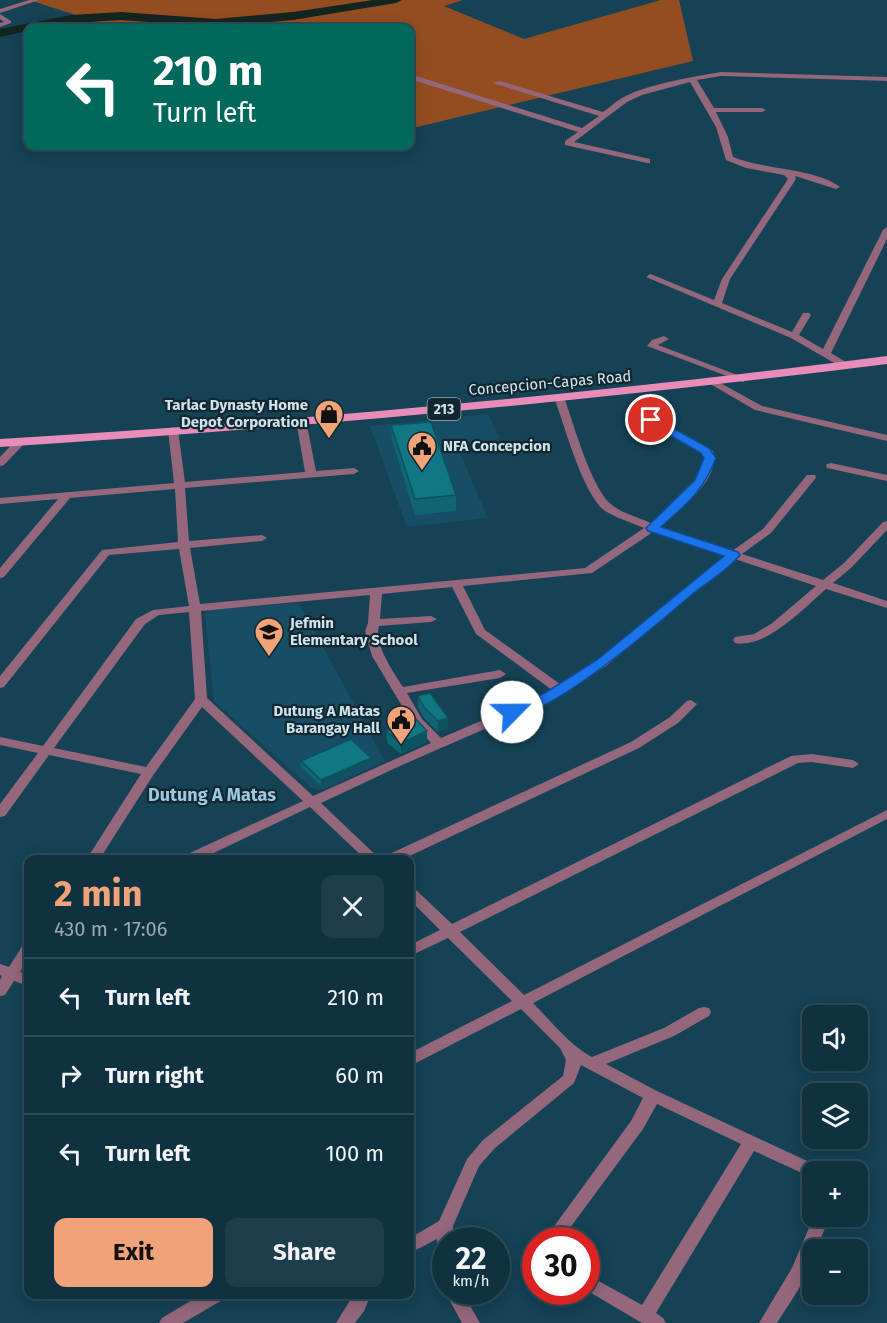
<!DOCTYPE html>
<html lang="en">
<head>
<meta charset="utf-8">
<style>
  body { margin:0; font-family:"Fira Sans",sans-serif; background:#1e3e4b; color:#f1f3f6; height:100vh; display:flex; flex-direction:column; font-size:22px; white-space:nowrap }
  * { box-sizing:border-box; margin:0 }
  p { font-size:20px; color:#9caab1 }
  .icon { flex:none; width:33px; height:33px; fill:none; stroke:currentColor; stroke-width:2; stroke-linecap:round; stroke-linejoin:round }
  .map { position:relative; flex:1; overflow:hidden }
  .drawer { position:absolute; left:24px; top:855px; width:390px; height:444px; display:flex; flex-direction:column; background:#103240; border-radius:12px; box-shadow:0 3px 15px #0003,0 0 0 2px #304d59 }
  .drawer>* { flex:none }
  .guide { position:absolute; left:24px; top:24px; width:390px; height:126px; border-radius:12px; box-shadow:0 3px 15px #0003,0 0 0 2px #304d59; background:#00695c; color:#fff; overflow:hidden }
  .tools { position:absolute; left:802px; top:1005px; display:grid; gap:12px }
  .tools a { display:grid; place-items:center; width:66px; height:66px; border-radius:12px; background:#103240; box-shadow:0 3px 15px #0003,0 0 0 2px #304d59; font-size:30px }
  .speed { position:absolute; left:432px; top:1227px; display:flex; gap:12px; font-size:30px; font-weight:700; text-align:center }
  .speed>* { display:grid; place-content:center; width:78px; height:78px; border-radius:50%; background:#103240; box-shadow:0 3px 15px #0003,0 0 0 2px #304d59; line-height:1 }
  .speed small { font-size:15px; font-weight:400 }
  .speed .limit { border:9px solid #d22; background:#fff; color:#111 }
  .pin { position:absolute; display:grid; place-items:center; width:51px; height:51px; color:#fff; margin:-26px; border:3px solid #fff; border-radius:50%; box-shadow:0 2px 6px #0007 }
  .me { position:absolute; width:66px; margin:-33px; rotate:67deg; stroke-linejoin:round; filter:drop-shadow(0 0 4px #0008) }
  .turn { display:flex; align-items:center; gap:21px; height:126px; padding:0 30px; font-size:27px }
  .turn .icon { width:78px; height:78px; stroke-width:2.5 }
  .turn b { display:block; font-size:42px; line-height:51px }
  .round { display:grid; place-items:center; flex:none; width:63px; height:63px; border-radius:12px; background:#1e3e4b }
  .headline { display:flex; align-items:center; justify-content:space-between; height:102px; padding:0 30px }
  h1 { font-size:36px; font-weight:700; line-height:45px; color:#f0a378 }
  .primary-button { display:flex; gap:12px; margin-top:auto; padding:12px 30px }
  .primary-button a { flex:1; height:69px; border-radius:12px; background:#f0a378; color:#111; font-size:24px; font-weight:700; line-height:69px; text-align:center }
  .primary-button a+a { background:#1e3e4b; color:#f1f3f6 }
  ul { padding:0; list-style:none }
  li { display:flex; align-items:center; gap:18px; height:78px; padding:0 30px; border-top:2px solid #304d59 }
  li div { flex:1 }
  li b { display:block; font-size:22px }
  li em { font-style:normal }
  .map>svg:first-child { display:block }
  .built { fill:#174e65 }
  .green { fill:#944d21 }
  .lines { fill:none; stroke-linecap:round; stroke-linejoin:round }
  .river { fill:#12261f; fill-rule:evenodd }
  .minor { fill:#94677c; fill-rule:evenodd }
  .primary { fill:#e88dba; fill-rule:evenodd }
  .wall { fill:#0f6672 }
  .shaded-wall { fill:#0d535d }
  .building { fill:#127785; stroke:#0d535d; stroke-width:1.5 }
  .route { fill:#1a73e8; stroke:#114b97; stroke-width:1.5 }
  .labels { text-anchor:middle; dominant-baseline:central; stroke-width:4.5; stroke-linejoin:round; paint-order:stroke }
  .shield { fill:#14262f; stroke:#96abb5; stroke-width:1.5 }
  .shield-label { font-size:14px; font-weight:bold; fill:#cde4ef }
  .street-label { font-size:15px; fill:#cde4ef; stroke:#14262f }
  .poi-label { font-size:15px; font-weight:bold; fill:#cde4ef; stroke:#14262f; text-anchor:end }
  .quarter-label { font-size:18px; font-weight:bold; fill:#9bc9e0; stroke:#14262f }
</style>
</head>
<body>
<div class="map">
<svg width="887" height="1323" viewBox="0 0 887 1323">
  <rect width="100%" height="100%" fill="#154255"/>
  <g class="built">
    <polygon points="488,414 500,439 456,444 488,518 407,527 370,426"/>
    <polygon points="299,603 385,761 325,789 317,790 310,787 214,701 205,614 209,610"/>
  </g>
  <polygon class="green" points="29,0 463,0 444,6 524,39 661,0 679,0 693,61 417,127 410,124 410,28 116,28"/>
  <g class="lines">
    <polygon class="river" points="373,0 402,0 396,3 293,20 216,27 121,20 71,23 28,28 28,31 0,37 0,29 71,15 121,12 216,19 293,12"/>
    <g class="minor">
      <polygon points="29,0 39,0 0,13 0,9"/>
      <polygon points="0,14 11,21 11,23 0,27 0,23 4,22 0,19"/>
      <path d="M721 72 887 77V81L721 76 697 80 714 108H762L766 110 762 112H716L728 137 733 157C765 170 815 168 840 187L836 189 795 176 796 179 730 279 722 303 792 332 803 313H809L811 315 799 335 823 349 883 230 887 227V239L831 353 849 364V368H843L791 338 646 277 650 274 653 275 714 300 722 279 788 179 784 175 746 168 726 160 716 127 690 82 642 95 627 102 574 142 650 159V163H647L565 145V141L578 132 410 79V75H413L582 128 599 116 493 83 500 81 603 112C609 108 615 102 622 98 647 84 692 77 721 72Z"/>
      <polygon points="664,336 669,339 658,345 748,379 743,382 740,381 647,346 652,340"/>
      <polygon points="715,380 762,406 887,435 887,441 755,410 712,385 710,383"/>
      <path d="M560 397 565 400C574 425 592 491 613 506 623 513 639 518 651 523 671 505 704 485 704 454L647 422V418H655L713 451C722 479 678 511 660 527L732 551 763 529 807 475H815L816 477 815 479 771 533 742 554 823 580 844 563 883 522 887 521V530L852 567 833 583 887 601V608L826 589C804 608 766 649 735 643L733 640 735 637 754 634 771 624 816 586 735 559 606 666 554 699 402 765 321 803 381 860H366L310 807 199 860H180L181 857 303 801 202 707 154 774 99 860H86L141 774 49 755 5 816 0 817V804L38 753 0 745V737L43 746 136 619 153 610 189 606 179 549 109 555 4 687 0 688V676L102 550 178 542 175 489 70 498 4 577 0 578V568L58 499 0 504V498L174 483 168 430 173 427 178 430 185 482 305 472 296 420 301 417 306 420 316 471 354 468 359 471 354 474 185 488 189 541 262 535 267 538 262 541 190 548 200 604 585 568 644 528C632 523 617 518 605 511 583 495 565 427 555 400ZM653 532 725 556 598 660 560 684 485 630 463 586 592 573ZM452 587 476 634 552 690 441 738 422 719 407 693 500 678 506 674 500 670 403 687C394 673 373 643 379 626L431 622 437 619 431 616 380 619 382 594ZM370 595 368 623 365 631 372 656 411 721 431 743 313 796 207 698 201 611ZM189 612 195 699 146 767 54 748 145 624 159 615Z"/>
      <polygon points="21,438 25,439 25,443 4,465 0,466 0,457 17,439"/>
      <polygon points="831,463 887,475 887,481 827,468 826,466 827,464"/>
      <polygon points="691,700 697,704 678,723 639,748 401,860 382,860 383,857 631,742 670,717 687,701"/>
      <path d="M812 754 853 760 859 764 853 768 812 762 798 763 460 932 524 995 887 810V819L533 1003C552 1022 569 1045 592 1057L664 1028 699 1008 704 1007 709 1008 711 1012 709 1016 674 1036 606 1064 657 1091 820 1167 822 1172H813V1178L754 1151 656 1313 663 1318 666 1323H642L586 1290V1274L642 1305 741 1144 657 1104 643 1129 561 1240H544L631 1121 643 1098 581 1065 574 1083 495 1148 479 1166 453 1226 454 1240H446V1260L440 1258 438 1253 437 1239 410 1253V1238L439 1221 467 1159 483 1140 563 1076 566 1060 560 1048 521 1009 410 1066V1053L512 1001 448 938 410 956V945L440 930 410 900V887L415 889 452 924 791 756Z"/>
      <polygon points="28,944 28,959 20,972 28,975 28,986 14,981 5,995 0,996 0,980 2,976 0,975 0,964 9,967 23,945"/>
      <path d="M814 1216H830L816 1250H813C813 1273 789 1303 777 1323H759L792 1268Z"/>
      <polygon points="445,1292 462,1292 480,1323 462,1323"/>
      <polygon points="202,1294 226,1294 224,1299 183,1323 159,1323 162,1318"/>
      <polygon points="354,1294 371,1294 364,1311 355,1323 336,1323"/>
    </g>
    <path class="primary" d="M887 356V364C592 401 297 428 0 447V439C297 421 592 394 887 356Z"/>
  </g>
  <g class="wall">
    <polygon points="391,425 456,495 456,511 415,515 392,440"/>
    <polygon points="418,696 448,729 438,732 424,718 418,707"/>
    <polygon points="386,731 427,742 401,754 387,743"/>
    <polygon points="301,761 372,763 321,786 301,767"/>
  </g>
  <g class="shaded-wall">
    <polygon points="448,718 448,729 438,732 438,721"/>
    <polygon points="427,731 427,742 401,754 401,743"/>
    <polygon points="371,758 372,763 321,786 321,780"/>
  </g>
  <g class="building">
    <polygon points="431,422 456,495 415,499 391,425"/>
    <polygon points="430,693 448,718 438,721 424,707 418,696"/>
    <polygon points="415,718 427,731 401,743 386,731"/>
    <polygon points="351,739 371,758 321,780 301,761"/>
  </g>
  <path class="route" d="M651 416 709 448 716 458C703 492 687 503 661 527L738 552 740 555C727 571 706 583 690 596 661 621 543 724 507 715L505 712 507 709 545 693 597 660 724 556 648 531 646 528 695 480 704 458 701 453 647 422V417Z"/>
  <defs>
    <g id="shop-pin" transform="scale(1.5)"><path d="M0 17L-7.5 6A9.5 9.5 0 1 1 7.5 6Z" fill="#f0a378" stroke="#14262f"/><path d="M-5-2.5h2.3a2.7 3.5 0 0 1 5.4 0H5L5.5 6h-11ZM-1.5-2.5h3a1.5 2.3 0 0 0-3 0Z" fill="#111"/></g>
    <g id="civic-pin" transform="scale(1.5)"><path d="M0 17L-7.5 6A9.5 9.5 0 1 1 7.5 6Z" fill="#f0a378" stroke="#14262f"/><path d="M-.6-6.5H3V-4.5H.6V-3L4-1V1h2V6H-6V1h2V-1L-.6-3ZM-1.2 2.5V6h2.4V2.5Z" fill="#111"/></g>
    <g id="school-pin" transform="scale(1.5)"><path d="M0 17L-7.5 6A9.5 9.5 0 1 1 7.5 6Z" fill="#f0a378" stroke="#14262f"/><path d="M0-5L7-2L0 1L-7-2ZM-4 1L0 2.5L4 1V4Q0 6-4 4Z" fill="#111"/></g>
  </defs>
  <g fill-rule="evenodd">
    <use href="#shop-pin" x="329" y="414"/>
    <use href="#civic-pin" x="422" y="446"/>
    <use href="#school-pin" x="269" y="632"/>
    <use href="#civic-pin" x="401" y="720"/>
  </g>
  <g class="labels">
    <rect class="shield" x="427.5" y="398" width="33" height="22" rx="4.5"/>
    <g class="shield-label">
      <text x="444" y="409">213</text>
    </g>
    <g class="street-label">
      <text transform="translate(550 383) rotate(-5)">Concepcion-Capas Road</text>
    </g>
    <g class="poi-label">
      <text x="308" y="405">Tarlac Dynasty Home<tspan x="308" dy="17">Depot Corporation</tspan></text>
      <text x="443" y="446" text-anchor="start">NFA Concepcion</text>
      <text x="290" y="623" text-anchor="start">Jefmin<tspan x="290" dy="17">Elementary School</tspan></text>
      <text x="380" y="711">Dutung A Matas<tspan x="380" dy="17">Barangay Hall</tspan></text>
    </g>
    <g class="quarter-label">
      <text x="212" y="795">Dutung A Matas</text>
    </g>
  </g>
</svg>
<div class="tools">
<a><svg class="icon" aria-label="sound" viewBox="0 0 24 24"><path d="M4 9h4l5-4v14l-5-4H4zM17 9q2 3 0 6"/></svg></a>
<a><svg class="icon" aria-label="layers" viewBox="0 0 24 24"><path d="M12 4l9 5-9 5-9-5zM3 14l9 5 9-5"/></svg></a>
<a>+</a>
<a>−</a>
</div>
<div class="speed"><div>22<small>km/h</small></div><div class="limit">30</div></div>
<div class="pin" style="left:651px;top:420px;background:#d93025"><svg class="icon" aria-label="arrive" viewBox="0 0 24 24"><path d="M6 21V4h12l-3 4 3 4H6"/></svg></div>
<svg class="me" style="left:512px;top:712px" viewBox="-20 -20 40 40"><circle r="19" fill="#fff"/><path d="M0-13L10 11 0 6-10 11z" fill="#1a73e8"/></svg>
<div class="guide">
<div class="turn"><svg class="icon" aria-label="left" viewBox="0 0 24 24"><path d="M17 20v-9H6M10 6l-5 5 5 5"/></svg><div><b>210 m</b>Turn left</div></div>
</div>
<section class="drawer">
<div class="headline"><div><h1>2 min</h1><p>430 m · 17:06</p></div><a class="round"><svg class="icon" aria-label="close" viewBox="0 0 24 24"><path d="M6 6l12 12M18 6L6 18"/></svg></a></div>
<ul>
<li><svg class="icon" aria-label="left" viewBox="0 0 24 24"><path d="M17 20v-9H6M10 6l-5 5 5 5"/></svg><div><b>Turn left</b></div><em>210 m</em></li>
<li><svg class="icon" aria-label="right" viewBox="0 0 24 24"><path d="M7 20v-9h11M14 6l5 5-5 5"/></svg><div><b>Turn right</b></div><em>60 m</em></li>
<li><svg class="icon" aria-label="left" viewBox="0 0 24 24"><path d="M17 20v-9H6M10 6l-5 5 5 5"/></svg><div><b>Turn left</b></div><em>100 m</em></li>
</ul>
<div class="primary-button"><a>Exit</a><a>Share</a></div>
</section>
</div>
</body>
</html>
